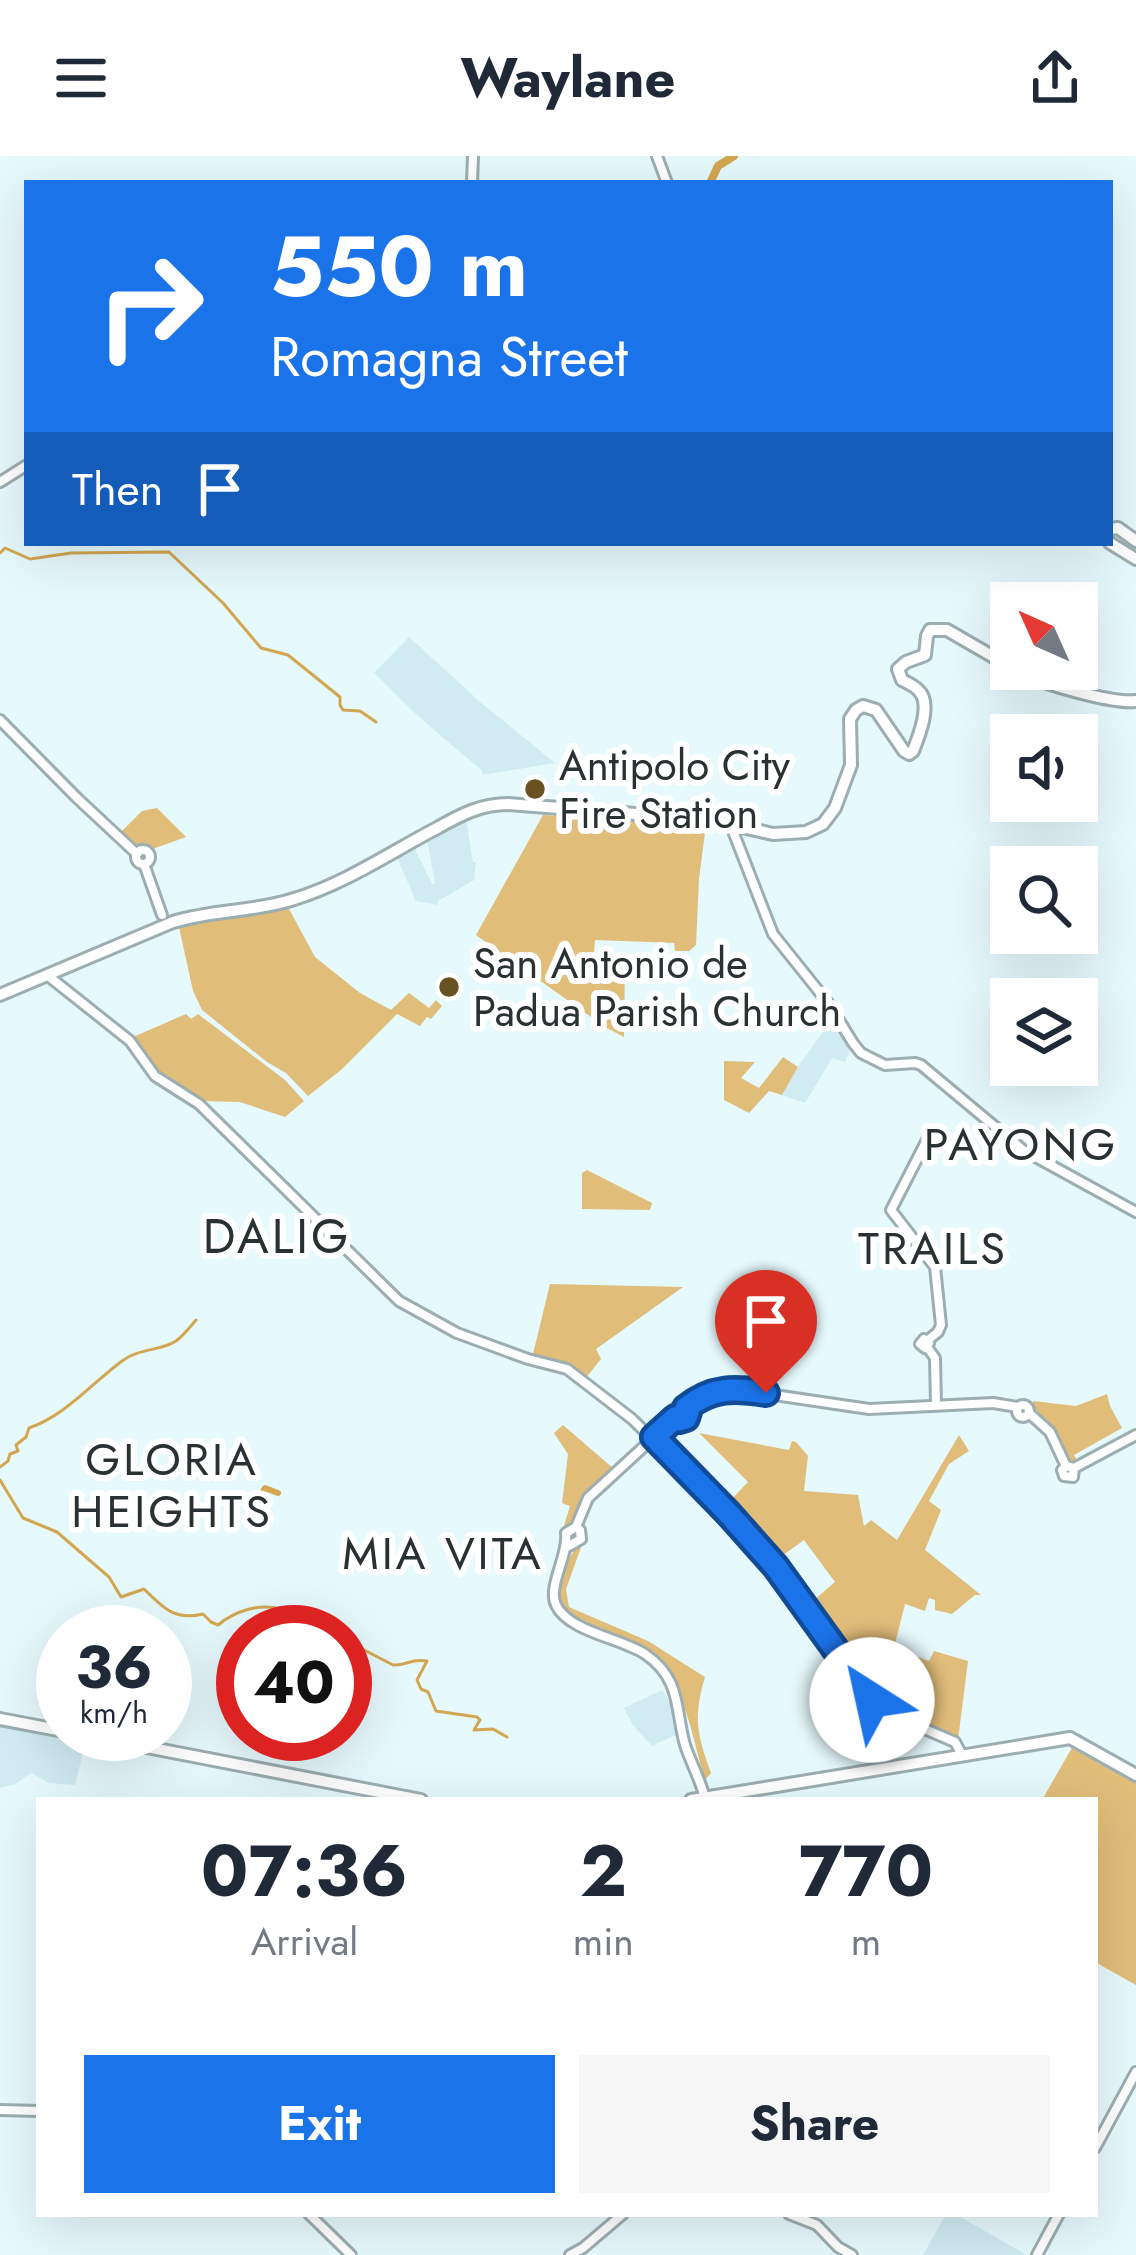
<!DOCTYPE html>
<html lang="en">
<head>
<meta charset="utf-8">
<style>
  body { margin:0; font-family:Jost,sans-serif; background:#f6f6f7; color:#1f2937; height:100vh; display:flex; flex-direction:column; font-size:45px; white-space:nowrap }
  * { box-sizing:border-box; margin:0 }
  p { font-size:39px; color:#747a83 }
  .icon { flex:none; width:66px; height:66px; fill:none; stroke:currentColor; stroke-width:2; stroke-linecap:round; stroke-linejoin:round }
  .map { position:relative; flex:1; overflow:hidden }
  .panel { position:absolute; left:36px; top:1641px; width:1062px; height:420px; display:flex; flex-direction:column; background:#fff; border-radius:0px; box-shadow:0 12px 48px #0002 }
  .panel>* { flex:none }
  .banner { position:absolute; left:24px; top:24px; width:1089px; height:366px; border-radius:0px; box-shadow:0 12px 48px #0002; background:#1a73e8; color:#fff; overflow:hidden }
  .needle { width:78px; rotate:315deg }
  .buttons { position:absolute; left:990px; top:426px; display:grid; gap:24px }
  .buttons a { display:grid; place-items:center; width:108px; height:108px; border-radius:0px; background:#fff; box-shadow:0 12px 48px #0002; font-size:60px }
  .speed { position:absolute; left:36px; top:1449px; display:flex; gap:24px; font-size:60px; font-weight:700; text-align:center }
  .speed>* { display:grid; place-content:center; width:156px; height:156px; border-radius:50%; background:#fff; box-shadow:0 12px 48px #0002; line-height:1 }
  .speed small { font-size:30px; font-weight:400 }
  .speed .limit { border:18px solid #d22; background:#fff; color:#111 }
  .pin { position:absolute; display:grid; place-items:center; width:102px; height:102px; color:#fff; margin:-123px -51px; border-radius:50% 50% 50% 0; rotate:-45deg; box-shadow:0 0 12px #0007 }
  .pin .icon { rotate:45deg }
  .me { position:absolute; width:132px; margin:-66px; rotate:325deg; stroke-linejoin:round; filter:drop-shadow(0 0 9px #0008) }
  .turn { display:flex; align-items:center; gap:42px; height:252px; padding:0 48px; font-size:54px }
  .turn .icon { width:156px; height:156px; stroke-width:2.5 }
  .turn b { display:block; font-size:84px; line-height:102px }
  .then { display:flex; align-items:center; height:114px; padding:0 48px; background:#0003; gap:24px; font-size:45px }
  .eta { display:flex; justify-content:space-evenly; align-items:center; height:204px; text-align:center }
  .eta b { font-size:72px; font-weight:700; line-height:84px }
  .action { display:flex; gap:24px; margin-top:auto; padding:24px 48px }
  .action a { flex:1; height:138px; border-radius:0px; background:#1a73e8; color:#fff; font-size:48px; font-weight:700; line-height:138px; text-align:center }
  .action a+a { background:#f6f6f7; color:#1f2937 }
  header { display:flex; justify-content:space-between; align-items:center; height:156px; padding:0 48px; background:#fff; font-size:54px; font-weight:700 }
  .map>svg:first-child { display:block }
  .built { fill:#d0ebf1 }
  .green { fill:#e1bd7a }
  .lines { fill:none; stroke-linecap:round; stroke-linejoin:round }
  .stream { stroke:#d3a751; stroke-width:3 }
  .canal { stroke:#d3a751; stroke-width:6 }
  .river { stroke:#d3a751; stroke-width:8 }
  .minor-casing { stroke:#9caeb1; stroke-width:14 }
  .major-casing { stroke:#9caeb1; stroke-width:16 }
  .minor { stroke:#fff; stroke-width:8 }
  .major { stroke:#fff; stroke-width:10 }
  .route-casing { stroke:#114b97; stroke-width:30 }
  .route { stroke:#1a73e8; stroke-width:21 }
  .poi-dot { fill:#695121; stroke:#fff; stroke-width:4.5 }
  .labels { text-anchor:middle; dominant-baseline:central; stroke-width:12; stroke-linejoin:round; paint-order:stroke }
  .poi-label { font-size:42px; fill:#2a3132; stroke:#fff; text-anchor:start }
  .neighbourhood-label { font-size:45px; letter-spacing:3px; fill:#2a3132; stroke:#fff }
  .quarter-label { font-size:48px; letter-spacing:3px; fill:#2a3132; stroke:#fff }
</style>
</head>
<body>
<header><svg class="icon" aria-label="menu" viewBox="0 0 24 24"><path d="M4 6h16M4 12h16M4 18h16"/></svg>Waylane<svg class="icon" aria-label="share" viewBox="0 0 24 24"><path d="M12 15V3M7 8l5-5 5 5M5 13v7h14v-7"/></svg></header>
<div class="map">
<svg width="1136" height="2099" viewBox="0 0 1136 2099">
  <rect width="100%" height="100%" fill="#e6f9fc"/>
  <g class="built">
    <polygon points="409,481 479,545 555,607 483,619 481,614 418,560 374,517"/>
    <polygon points="466,662 473,706 476,706 474,724 438,745 438,749 416,745 396,699 413,689 432,728 435,728 427,682"/>
    <polygon points="834,860 852,889 845,906 832,902 805,947 782,939 798,911"/>
    <polygon points="662,1534 673,1552 677,1578 652,1590 632,1568 624,1552"/>
    <polygon points="0,1569 86,1585 75,1629 49,1627 31,1617 15,1628 0,1632"/>
    <polygon points="946,2058 955,2058 1027,2099 923,2099"/>
  </g>
  <g class="green">
    <polygon points="157,652 186,681 150,694 136,692 120,677 142,655"/>
    <polygon points="543,659 706,669 699,723 696,789 689,795 675,795 674,787 595,784 594,797 606,799 609,805 625,806 624,881 605,871 476,779"/>
    <polygon points="288,751 315,801 360,837 391,854 409,837 429,852 436,844 442,850 431,863 427,861 420,870 397,858 341,914 308,940 286,917 267,906 202,854 193,835 179,771"/>
    <polygon points="186,858 191,863 198,858 285,924 304,945 285,961 240,946 201,945 160,920 133,881"/>
    <polygon points="783,901 798,911 782,939 769,935 749,957 724,944 724,905 755,906 741,922 759,932"/>
    <polygon points="587,1014 652,1047 650,1054 582,1053 582,1017"/>
    <polygon points="550,1128 683,1131 596,1193 601,1203 585,1223 532,1202"/>
    <polygon points="1107,1238 1110,1250 1122,1272 1074,1299 1079,1308 1070,1306 1052,1274 1035,1255 1033,1245 1076,1250"/>
    <polygon points="563,1269 614,1313 586,1340 573,1368 565,1374 563,1373 570,1350 562,1347 568,1298 554,1277"/>
    <polygon points="699,1277 789,1294 792,1285 796,1286 808,1300 804,1335 858,1339 864,1370 871,1364 897,1384 959,1279 969,1295 949,1308 929,1345 941,1354 925,1394 981,1439 975,1439 952,1458 935,1454 935,1444 929,1442 925,1455 905,1448 894,1492 929,1505 934,1495 968,1505 958,1584 901,1560 877,1544 808,1449 835,1426 804,1384 775,1405 727,1348 748,1326"/>
    <path d="M583 1386 566 1433 569 1451 648 1485 705 1521C693 1562 697 1578 711 1617L705 1624C691 1579 685 1518 641 1492 613 1476 582 1471 559 1446 556 1425 566 1399 583 1386Z"/>
    <polygon points="1073,1590 1136,1625 1136,1829 1095,1806 1095,1644 1042,1644"/>
  </g>
  <g class="lines">
    <g class="stream">
      <polyline points="0,397 5,392 30,403 71,397 169,396 223,447 261,492 288,499 340,541 340,549 343,554 360,555 376,566"/>
      <path d="M0 1311 8 1305 10 1298 18 1295 16 1289 26 1281 29 1272C66 1259 91 1228 122 1205 139 1192 161 1195 176 1185 183 1180 190 1171 196 1164"/>
      <path d="M0 1324 23 1362 57 1376 109 1421 121 1441 144 1433C163 1452 175 1465 203 1458L211 1466 218 1469C235 1455 259 1447 281 1453L287 1468 295 1474 313 1466 328 1476"/>
      <path d="M345 1484 393 1509C407 1510 410 1502 427 1505L417 1524 421 1533 428 1536 436 1555 477 1561 480 1564 474 1574 493 1573 507 1581"/>
    </g>
    <polyline class="canal" points="262,1337 265,1332 278,1337"/>
    <polyline class="river" points="710,27 718,10 734,0"/>
    <g class="minor-casing">
      <g id="minor">
        <polyline points="657,0 667,27"/>
        <polyline points="472,27 473,0"/>
        <polyline points="0,326 27,309"/>
        <polyline points="0,564 77,642 137,698"/>
        <polyline points="731,670 773,778 829,848 853,887 861,897 885,909 915,907 921,909 1023,994 1136,1056"/>
        <circle cx="143" cy="701" r="7"/>
        <polyline points="144,708 162,759"/>
        <polyline points="47,819 130,885 155,920 199,948 399,1145 457,1177 528,1203 567,1213 632,1263 728,1357 776,1411 872,1544 899,1562 955,1586 962,1599"/>
        <polygon points="924,1183 929,1187 925,1192 920,1188"/>
        <polyline points="928,1184 938,1176 941,1169 935,1111 891,1054 929,980"/>
        <polyline points="927,1191 935,1202 936,1249"/>
        <circle cx="1023" cy="1255" r="6"/>
        <circle cx="680" cy="1257" r="7"/>
        <polyline points="686,1252 706,1237 727,1232 869,1253 993,1247 1018,1251"/>
        <polyline points="1029,1257 1050,1276 1066,1310"/>
        <path d="M675 1262 588 1342 576 1371 566 1377C569 1399 547 1431 556 1449 569 1476 621 1482 645 1498 682 1523 675 1554 685 1589 691 1607 700 1623 705 1642"/>
        <polyline points="1074,1312 1073,1321 1064,1320 1062,1314 1066,1310 1074,1312 1136,1279"/>
        <polyline points="569,1390 581,1383 580,1374 576,1371"/>
        <polyline points="0,1954 39,1955"/>
        <polyline points="1095,1992 1136,1916"/>
        <polyline points="309,2058 351,2099"/>
        <polyline points="789,2058 817,2069 838,2091 852,2099"/>
        <polyline points="570,2099 583,2092 623,2058"/>
        <polyline points="1037,2099 1059,2058"/>
      </g>
    </g>
    <g class="major-casing">
      <g id="major">
        <polyline points="1110,373 1118,372 1136,385"/>
        <polyline points="1110,387 1136,403"/>
        <path d="M1014 513C1036 526 1112 548 1136 545"/>
        <path d="M0 839 173 766C211 754 252 756 291 744 343 729 391 696 439 671 462 658 482 648 508 648L712 664 773 678 806 676 823 668 835 652 851 609 850 563 856 554 863 550 876 554 904 595 909 598 913 595C919 580 932 548 919 535 915 530 908 527 902 524L898 513 906 506 925 499 927 480 930 474H947L1011 511"/>
        <polyline points="0,1563 63,1575"/>
        <polyline points="79,1578 421,1644"/>
        <polyline points="691,1644 1070,1582 1136,1619"/>
      </g>
    </g>
    <use href="#minor" class="minor"/>
    <use href="#major" class="major"/>
  </g>
  <g class="lines">
    <g class="route-casing">
      <path id="route" d="M766 1237C734 1232 712 1231 686 1252L688 1256 686 1262 679 1264 675 1262 654 1281 728 1357 776 1411 872 1544"/>
    </g>
    <use href="#route" class="route"/>
  </g>
  <g class="poi-dot">
    <circle cx="535" cy="633" r="12"/>
    <circle cx="449" cy="831" r="12"/>
  </g>
  <g class="labels">
    <g class="poi-label">
      <text x="559" y="609">Antipolo City<tspan x="559" dy="48">Fire Station</tspan></text>
      <text x="473" y="807">San Antonio de<tspan x="473" dy="48">Padua Parish Church</tspan></text>
    </g>
    <g class="neighbourhood-label">
      <text x="1021" y="988">PAYONG</text>
      <text x="933" y="1092">TRAILS</text>
      <text x="172" y="1303">GLORIA<tspan x="172" dy="52">HEIGHTS</tspan></text>
      <text x="443" y="1397">MIA VITA</text>
    </g>
    <g class="quarter-label">
      <text x="277" y="1080">DALIG</text>
    </g>
  </g>
</svg>
<div class="buttons">
<a><svg class="needle" viewBox="-14 -14 28 28"><path d="M0-13l5 13h-10z" fill="#e53935"/><path d="M0 13l5-13h-10z" fill="#747a83"/></svg></a>
<a><svg class="icon" aria-label="sound" viewBox="0 0 24 24"><path d="M4 9h4l5-4v14l-5-4H4zM17 9q2 3 0 6"/></svg></a>
<a><svg class="icon" aria-label="search" viewBox="0 0 24 24"><circle cx="10" cy="10" r="6"/><path d="M15 15l6 6"/></svg></a>
<a><svg class="icon" aria-label="layers" viewBox="0 0 24 24"><path d="M12 4l9 5-9 5-9-5zM3 14l9 5 9-5"/></svg></a>
</div>
<div class="speed"><div>36<small>km/h</small></div><div class="limit">40</div></div>
<div class="pin" style="left:766px;top:1237px;background:#d93025"><svg class="icon" aria-label="arrive" viewBox="0 0 24 24"><path d="M6 21V4h12l-3 4 3 4H6"/></svg></div>
<svg class="me" style="left:872px;top:1544px" viewBox="-20 -20 40 40"><circle r="19" fill="#fff"/><path d="M0-13L10 11 0 6-10 11z" fill="#1a73e8"/></svg>
<div class="banner">
<div class="turn"><svg class="icon" aria-label="right" viewBox="0 0 24 24"><path d="M7 20v-9h11M14 6l5 5-5 5"/></svg><div><b>550 m</b>Romagna Street</div></div>
<div class="then">Then<svg class="icon" aria-label="arrive" viewBox="0 0 24 24"><path d="M6 21V4h12l-3 4 3 4H6"/></svg></div>
</div>
<section class="panel">
<div class="eta">
<div><b>07:36</b><p>Arrival</p></div>
<div><b>2</b><p>min</p></div>
<div><b>770</b><p>m</p></div>
</div>
<div class="action"><a>Exit</a><a>Share</a></div>
</section>
</div>
</body>
</html>
